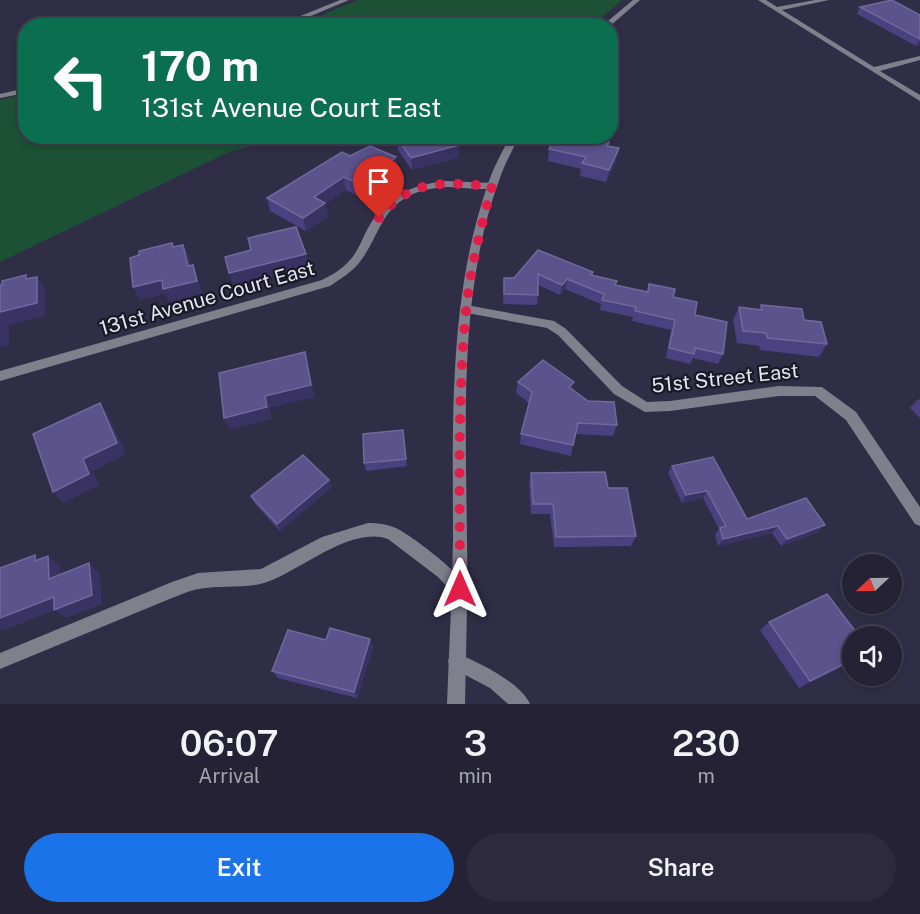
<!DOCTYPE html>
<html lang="en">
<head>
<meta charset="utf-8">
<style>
  body { margin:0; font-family:"Public Sans",sans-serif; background:#2c2a3c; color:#f1f3f6; height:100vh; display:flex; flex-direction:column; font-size:22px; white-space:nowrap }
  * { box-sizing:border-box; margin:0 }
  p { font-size:20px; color:#a3a4ac }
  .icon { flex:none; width:33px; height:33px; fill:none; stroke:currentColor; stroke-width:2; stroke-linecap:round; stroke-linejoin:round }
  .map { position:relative; height:704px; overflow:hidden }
  .side { display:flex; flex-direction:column; background:#242234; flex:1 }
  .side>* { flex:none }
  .hud { position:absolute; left:18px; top:18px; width:600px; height:126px; border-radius:24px; box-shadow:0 3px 9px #0003,0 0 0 2px #413f4f; background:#0b6e4f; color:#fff; overflow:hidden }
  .needle { width:39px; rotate:248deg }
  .buttons { position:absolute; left:842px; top:554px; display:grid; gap:12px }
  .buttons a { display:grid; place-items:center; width:60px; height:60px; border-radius:50%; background:#242234; box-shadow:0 3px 9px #0003,0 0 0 2px #413f4f; font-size:30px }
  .pin { position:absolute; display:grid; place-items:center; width:51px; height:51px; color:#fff; margin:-62px -26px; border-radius:50% 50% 50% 0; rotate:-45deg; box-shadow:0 0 6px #0007 }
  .pin .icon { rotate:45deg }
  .me { position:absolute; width:66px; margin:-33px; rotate:0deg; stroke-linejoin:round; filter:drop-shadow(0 0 4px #0008) }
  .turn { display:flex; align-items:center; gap:21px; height:126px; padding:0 24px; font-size:27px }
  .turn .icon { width:78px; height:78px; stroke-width:2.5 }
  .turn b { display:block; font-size:42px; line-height:51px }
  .eta { display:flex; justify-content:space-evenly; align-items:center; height:102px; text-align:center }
  .eta b { font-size:36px; font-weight:600; line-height:42px }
  .primary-button { display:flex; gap:12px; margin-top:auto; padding:12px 24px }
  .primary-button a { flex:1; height:69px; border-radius:36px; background:#1a73e8; color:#fff; font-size:24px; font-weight:600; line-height:69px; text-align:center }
  .primary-button a+a { background:#2c2a3c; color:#f1f3f6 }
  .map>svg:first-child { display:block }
  .green { fill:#1d5135 }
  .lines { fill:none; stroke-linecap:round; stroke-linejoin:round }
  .minor { fill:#807f8c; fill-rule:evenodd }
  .tertiary { fill:#807f8c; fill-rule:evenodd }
  .wall { fill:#4b4080 }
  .shaded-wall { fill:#3a3263 }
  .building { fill:#5c528c; stroke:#71699c; stroke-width:1.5 }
  .route { stroke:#e11d48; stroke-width:10; stroke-dasharray:0 18 }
  .labels { text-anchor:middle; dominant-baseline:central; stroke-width:4.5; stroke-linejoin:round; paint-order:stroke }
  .street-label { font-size:20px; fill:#e4e4f4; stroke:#191823 }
</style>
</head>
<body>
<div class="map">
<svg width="920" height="704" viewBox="0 0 920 704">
  <rect width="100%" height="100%" fill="#302e46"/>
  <g class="green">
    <polygon points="358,0 622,0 593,25 298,25"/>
    <polygon points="25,94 26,136 283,137 229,152 0,262 0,100"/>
  </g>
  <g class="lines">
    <g class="minor">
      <polygon points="758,0 766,0 777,7 815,0 829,0 782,10 874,67 920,56 920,60 880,71 920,95 920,101"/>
      <path d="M445 181 492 183 497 186C489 192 459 187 447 187 433 188 419 190 407 197 380 212 377 241 359 263 351 273 340 279 330 286L0 381V371L322 280C332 275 342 269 349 261 358 252 362 239 368 228 385 197 410 185 445 181Z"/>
      <polygon points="466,305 554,321 566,329 622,386 647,402 670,401 779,386 822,387 856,412 920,507 920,526 915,524 846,420 815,396 779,396 670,411 645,412 614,394 558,335 547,328 462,312 460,309"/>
      <path d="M368 523C378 523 386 524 396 528 411 535 462 574 468 589L466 594 460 597 454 594 438 577 388 539C350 525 298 573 264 583 243 589 220 585 199 589 190 590 181 595 172 598L0 669V653L172 582 198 573 261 569 322 537Z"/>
      <path d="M456 653C478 662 520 682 530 704H508L490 688 450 667 448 661 450 655Z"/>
    </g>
    <g class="tertiary">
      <polygon points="340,0 349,0 287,26 276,26"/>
      <polygon points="633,0 640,0 610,26 602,26"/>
      <polygon points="26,88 26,93 0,98 0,94"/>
      <path d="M510 136H519C513 150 505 163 500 178 458 290 466 422 467 540 468 594 466 649 465 704H447C449 650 452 595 453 541 453 421 448 296 489 181 494 166 503 151 510 136Z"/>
    </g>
  </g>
  <g class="wall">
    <polygon points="860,7 920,15 920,45 916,46 857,14"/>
    <polygon points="397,138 459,157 412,170 398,150"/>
    <polygon points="609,142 608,146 616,161 606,182 580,176 581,169 548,161 549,149"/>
    <polygon points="350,156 398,170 360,197 346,190 325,204 328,216 306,231 270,211 267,198"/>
    <polygon points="538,250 593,272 593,275 615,285 647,292 649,284 673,297 695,315 723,354 718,364 693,358 690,364 666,358 671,330 632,321 633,317 600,310 601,304 565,289 560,295 538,285 538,295 537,305 503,304 504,278 514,278"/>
    <polygon points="761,305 804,320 827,344 819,357 760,350 759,346 737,343 733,320 739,307 759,309"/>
    <polygon points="518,382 572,389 617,425 613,436 575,434 571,456 520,444 521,434 529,403 516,393"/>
    <polygon points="920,399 920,418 910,408 917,400"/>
    <polygon points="403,430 407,466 366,471 364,463"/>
    <polygon points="672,466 747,519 825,525 818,532 781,546 772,533 718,546 715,535 719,529 703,498 682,503 668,473"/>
    <polygon points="531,473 608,488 636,536 631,546 554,547 550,514 531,514 529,484"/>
    <polygon points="329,480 332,487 280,531 255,504 251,496"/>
    <polygon points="769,622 852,636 852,648 842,653 836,670 799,688 760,630"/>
    <polygon points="370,639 373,647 357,698 278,678 272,671 326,640"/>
  </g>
  <g class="shaded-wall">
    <polygon points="919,39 920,45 916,46"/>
    <polygon points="459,145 459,157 412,170 411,158"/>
    <polygon points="619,148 616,161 606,182 609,170"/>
    <polygon points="396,157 398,170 360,197 359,184"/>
    <polygon points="344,177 346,190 325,204 328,216 306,231 303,218 314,197"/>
    <polygon points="183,245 189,257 193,279 188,266"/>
    <polygon points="306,254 309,267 234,286 229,273"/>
    <polygon points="193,265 198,278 202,294 169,302 165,294 140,300 133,287"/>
    <polygon points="37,277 45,289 45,316 9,325 9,345 0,347 0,312"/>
    <polygon points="567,279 565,289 560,295 562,285"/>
    <polygon points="305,352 315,397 270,408 272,419 230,430 224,418 265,396"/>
    <polygon points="574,382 572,393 569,387"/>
    <polygon points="100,403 108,415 126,454 93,471 99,485 64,503 53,492 83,459"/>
    <polygon points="329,480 332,487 280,531 277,524"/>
    <polygon points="707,491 703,498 682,503 686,495"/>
    <polygon points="825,525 818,532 781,546 787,539"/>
    <polygon points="778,526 772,533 718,546 723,539"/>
    <polygon points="35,555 47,565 35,561"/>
    <polygon points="48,556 60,566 61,588 49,579"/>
    <polygon points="89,563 99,573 102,604 66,618 55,610 2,631 0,630 0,618"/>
    <polygon points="370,639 373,647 357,698 354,692"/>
    <polygon points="852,646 852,648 829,660 841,652"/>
    <polygon points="848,662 836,670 799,688 810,681"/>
  </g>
  <g class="building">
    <polygon points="892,0 920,15 920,39 860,7"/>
    <polygon points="403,136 452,136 459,145 411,158 397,138"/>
    <polygon points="557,136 586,136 609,142 607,146 619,148 609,170 582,163 586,157 549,149"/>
    <polygon points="370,146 396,157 359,184 344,177 314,197 325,203 303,218 267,198 342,152 350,156"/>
    <polygon points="296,227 306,254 229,273 225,257 251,250 248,238"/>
    <polygon points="172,243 173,247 183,245 188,266 193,265 197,281 163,289 162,280 133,287 130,258 139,255 139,251"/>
    <polygon points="538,250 593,272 591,275 617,281 615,285 648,292 649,284 675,289 673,297 697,302 695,315 727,322 723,354 695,348 694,354 669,348 675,320 635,311 636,307 602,300 604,294 567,279 562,285 538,274 538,295 504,294 504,278 514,278"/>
    <polygon points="26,275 26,279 37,277 37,303 0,312 0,285 2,285 2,281"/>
    <polygon points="761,305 802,309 804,320 821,322 827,344 767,338 766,333 743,331 739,307 762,310"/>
    <polygon points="305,352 311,385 265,396 267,407 224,418 219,373"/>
    <polygon points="543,360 574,382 569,387 588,401 614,402 617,425 578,423 573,445 521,434 532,392 518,382"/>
    <polygon points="100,403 117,443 83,459 89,474 53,492 33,434"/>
    <polygon points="403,430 406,459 364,463 363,434"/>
    <polygon points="303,455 329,480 277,524 251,496"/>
    <polygon points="713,457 747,519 806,498 825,525 787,539 778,526 723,539 720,528 726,526 707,491 686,495 672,466"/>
    <polygon points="605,472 608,488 627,488 636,536 556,537 553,504 533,504 531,473"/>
    <polygon points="35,555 35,561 48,556 49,579 89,563 92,595 54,610 54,597 0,618 0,568"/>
    <polygon points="827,594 859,636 852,636 852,646 841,652 848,662 810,681 769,622"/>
    <polygon points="330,628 370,639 354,692 272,671 288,630 326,640"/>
  </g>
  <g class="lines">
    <path class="route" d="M379 218C412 177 444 183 492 186 481 227 470 269 466 311 457 403 460 496 460 589"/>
  </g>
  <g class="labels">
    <g class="street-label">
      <text transform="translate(207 298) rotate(-16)">131st Avenue Court East</text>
      <text transform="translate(725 378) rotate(-6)">51st Street East</text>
    </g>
  </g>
</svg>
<div class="buttons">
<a><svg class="needle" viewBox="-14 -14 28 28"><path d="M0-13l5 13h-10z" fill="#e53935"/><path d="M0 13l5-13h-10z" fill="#a3a4ac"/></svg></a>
<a><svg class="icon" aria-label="sound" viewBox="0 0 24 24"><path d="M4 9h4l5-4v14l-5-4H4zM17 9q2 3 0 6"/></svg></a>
</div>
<div class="pin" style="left:379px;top:218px;background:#d93025"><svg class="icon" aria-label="arrive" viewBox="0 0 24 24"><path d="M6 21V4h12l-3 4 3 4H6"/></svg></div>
<svg class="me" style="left:460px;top:589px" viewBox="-20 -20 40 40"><path d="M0-17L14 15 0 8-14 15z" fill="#e11d48" stroke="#fff" stroke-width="4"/></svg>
<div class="hud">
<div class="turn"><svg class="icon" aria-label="left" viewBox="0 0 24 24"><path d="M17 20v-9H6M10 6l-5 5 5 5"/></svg><div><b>170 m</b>131st Avenue Court East</div></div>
</div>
</div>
<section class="side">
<div class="eta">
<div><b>06:07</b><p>Arrival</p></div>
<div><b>3</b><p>min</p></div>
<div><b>230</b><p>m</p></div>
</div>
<div class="primary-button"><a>Exit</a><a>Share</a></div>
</section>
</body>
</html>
